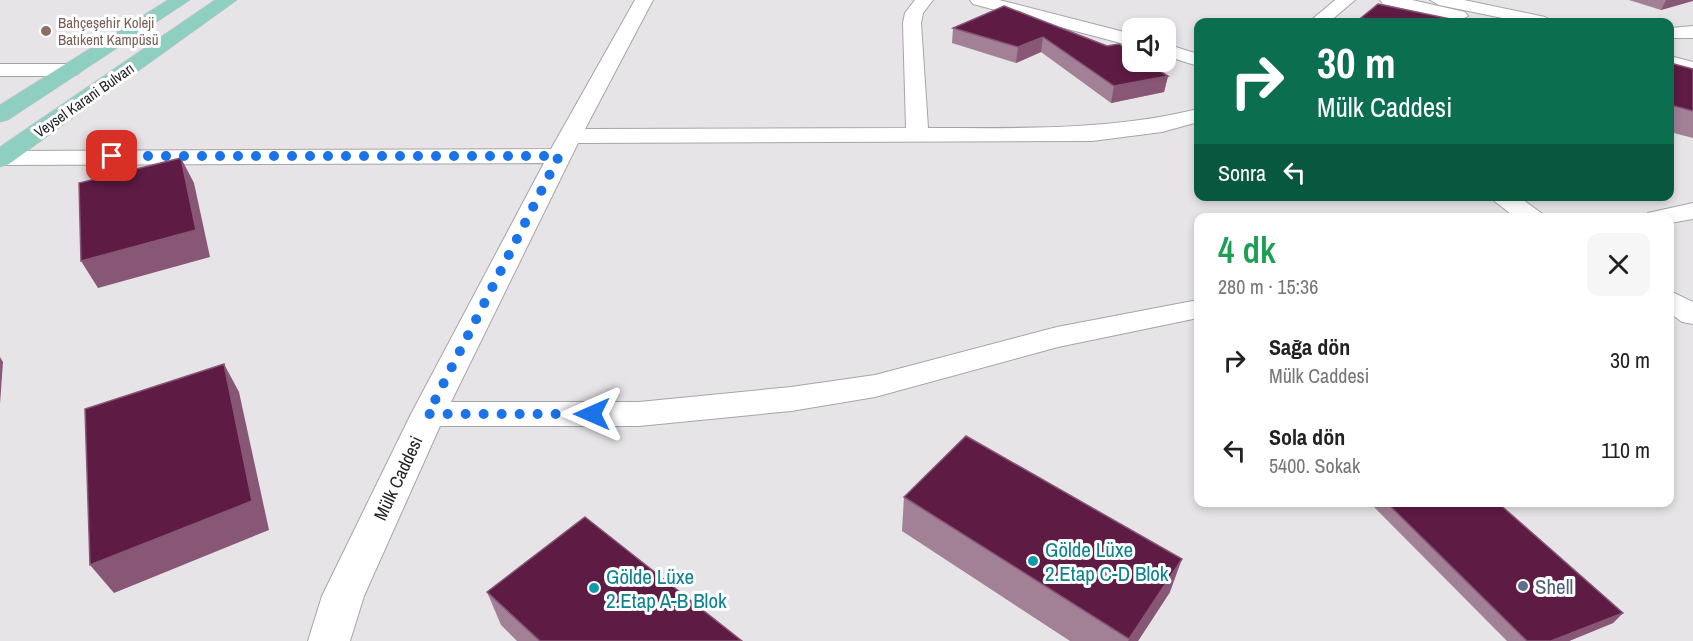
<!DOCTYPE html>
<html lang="tr">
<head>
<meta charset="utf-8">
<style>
  body { margin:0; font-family:"Archivo Narrow",sans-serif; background:#f6f6f6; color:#222; height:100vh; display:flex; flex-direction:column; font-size:22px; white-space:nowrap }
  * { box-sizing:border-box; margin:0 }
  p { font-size:20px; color:#767676 }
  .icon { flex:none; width:33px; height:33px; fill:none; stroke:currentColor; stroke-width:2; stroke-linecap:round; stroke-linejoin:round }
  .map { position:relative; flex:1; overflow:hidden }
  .side { position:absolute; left:1194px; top:213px; width:480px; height:294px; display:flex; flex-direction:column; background:#fff; border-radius:12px; box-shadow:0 3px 9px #0003 }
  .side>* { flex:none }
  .banner { position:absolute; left:1194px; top:18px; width:480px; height:183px; border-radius:12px; box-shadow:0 3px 9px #0003; background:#0b6e4f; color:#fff; overflow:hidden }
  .buttons { position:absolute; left:1122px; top:18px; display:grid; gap:12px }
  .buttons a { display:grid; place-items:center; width:54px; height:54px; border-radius:12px; background:#fff; box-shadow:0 3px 9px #0003; font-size:30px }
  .pin { position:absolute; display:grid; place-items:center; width:51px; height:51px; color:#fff; margin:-26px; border-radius:12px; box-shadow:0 3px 9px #0006 }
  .me { position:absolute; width:66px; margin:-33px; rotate:270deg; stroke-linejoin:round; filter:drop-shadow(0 0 4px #0008) }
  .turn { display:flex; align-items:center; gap:21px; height:126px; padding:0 24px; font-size:27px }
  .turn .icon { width:78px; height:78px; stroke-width:2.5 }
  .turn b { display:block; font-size:42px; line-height:51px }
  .then { display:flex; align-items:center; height:57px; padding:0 24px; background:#0003; gap:12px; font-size:22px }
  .round { display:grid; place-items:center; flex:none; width:63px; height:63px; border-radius:12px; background:#f6f6f6 }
  .overview { display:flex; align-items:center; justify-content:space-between; height:102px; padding:0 24px }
  h1 { font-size:36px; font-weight:600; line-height:45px; color:#1e9e55 }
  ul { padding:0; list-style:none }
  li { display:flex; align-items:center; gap:18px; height:90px; padding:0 24px }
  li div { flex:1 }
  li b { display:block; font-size:22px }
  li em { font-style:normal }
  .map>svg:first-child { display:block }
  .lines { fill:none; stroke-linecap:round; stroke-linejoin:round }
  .minor-casing { stroke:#a7a4a9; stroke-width:2 }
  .primary-casing { stroke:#c2c1c2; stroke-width:1 }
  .minor { fill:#fff; fill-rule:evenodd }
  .primary { fill:#8fcfc2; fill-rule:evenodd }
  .wall { fill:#a28096 }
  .shaded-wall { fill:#875775 }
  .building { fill:#5e1b44; stroke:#875775; stroke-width:1.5 }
  .route { stroke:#1a73e8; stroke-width:10; stroke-dasharray:0 18 }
  .education-dot { fill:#8d6e63; stroke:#fff; stroke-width:2 }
  .culture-dot { fill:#0f9aa8; stroke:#fff; stroke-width:2 }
  .service-dot { fill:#5c6f8a; stroke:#fff; stroke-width:2 }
  .labels { text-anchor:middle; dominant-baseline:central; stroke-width:6; stroke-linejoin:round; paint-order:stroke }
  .far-education-label { font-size:15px; fill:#785e54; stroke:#fff; text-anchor:start }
  .far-street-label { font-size:15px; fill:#242325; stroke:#fff }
  .street-label { font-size:18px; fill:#242325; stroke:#fff }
  .near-culture-label { font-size:21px; fill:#0d838f; stroke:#fff; text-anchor:start }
  .near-service-label { font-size:21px; fill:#4e5e75; stroke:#fff; text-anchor:start }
</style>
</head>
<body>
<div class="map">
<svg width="1693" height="641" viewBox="0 0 1693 641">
  <rect width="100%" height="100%" fill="#e7e4e8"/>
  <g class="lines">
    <g class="minor-casing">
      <g id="minor">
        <path d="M635 0H653L585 129 906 128 903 23 905 13 915 0H933L923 13 921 23 928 128C1019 128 1109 131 1198 109V122L1162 132 1092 141 578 143 451 402H639L791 387 875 375 1057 327 1198 300V318L1058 347 875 397 791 411 639 426H440L364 596 350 641H308L322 596 411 414 544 163 2 165 0 151 551 149Z"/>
        <polygon points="970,0 999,0 1132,34 1132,46 973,4"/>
        <polygon points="1335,0 1355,0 1329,22 1309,22"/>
        <polygon points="1380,0 1412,0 1465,12 1468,16 1459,21 1383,4"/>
        <polygon points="1430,0 1464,0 1545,17 1554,22 1522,22 1439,5"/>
        <polygon points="1693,26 1693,38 1670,38 1670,28"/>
        <polygon points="1166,44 1198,54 1198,66 1166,56"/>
        <polygon points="1670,56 1693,62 1693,74 1670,68"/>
        <polygon points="0,64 71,64 78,66 81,70 78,74 71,76 0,76"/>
        <polygon points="1488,196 1518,196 1548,218 1516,218"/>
        <polygon points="1693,203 1693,219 1670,223 1670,218 1644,218 1648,213"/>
        <polygon points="1670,291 1693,302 1693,324 1682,322 1670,313"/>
      </g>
    </g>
    <g class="primary-casing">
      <g id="primary">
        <polygon points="168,0 190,0 8,120 0,122 0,105"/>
        <polygon points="215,0 237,0 9,164 0,167 0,147"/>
      </g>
    </g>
    <use href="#minor" class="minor"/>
    <use href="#primary" class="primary"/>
  </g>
  <g class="wall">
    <polygon points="1629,0 1693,0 1661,10"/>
    <polygon points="1004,6 1168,76 1164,92 1111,103 1041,52 1016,63 952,43 953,28"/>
    <polygon points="1670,63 1693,69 1693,138 1670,132"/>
    <polygon points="904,497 1170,592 1138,641 1070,641 902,531"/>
    <polygon points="1369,502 1497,502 1623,613 1613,623 1569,641 1507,641"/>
    <polygon points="487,592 742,641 517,641 501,625"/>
  </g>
  <g class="shaded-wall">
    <polygon points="1666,0 1693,0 1693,1 1661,10"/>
    <polygon points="1043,37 1041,52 1016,63 1018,47"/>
    <polygon points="1168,76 1164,92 1111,103 1114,86"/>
    <polygon points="181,158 194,183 210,257 98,288 81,261"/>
    <polygon points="0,357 3,362 0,404"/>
    <polygon points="224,364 239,392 269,530 114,593 90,565"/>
    <polygon points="1182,559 1170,592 1138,641 1128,641"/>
    <polygon points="1623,613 1613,623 1569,641 1551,641"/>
  </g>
  <g class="building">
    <polygon points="1378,4 1455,20 1453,22 1356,22"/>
    <polygon points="1004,6 1107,46 1119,44 1132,53 1132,62 1145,62 1168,76 1114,86 1043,37 1018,47 953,28"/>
    <polygon points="1670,63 1693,69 1693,111 1670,105"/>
    <polygon points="181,158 196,230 81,261 79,183"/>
    <polygon points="224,364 252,501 90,565 85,409"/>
    <polygon points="966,436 1182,559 1129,639 904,497"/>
    <polygon points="1386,502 1497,502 1623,613 1551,641 1527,641"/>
    <polygon points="585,517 742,641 540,641 487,592"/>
  </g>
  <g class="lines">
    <polyline class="route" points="112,156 559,156 428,414 592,414"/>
  </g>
  <circle class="education-dot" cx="46" cy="31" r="6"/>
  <g class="culture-dot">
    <circle cx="1033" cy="561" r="6"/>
    <circle cx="594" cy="588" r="6"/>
  </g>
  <circle class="service-dot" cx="1523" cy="586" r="6"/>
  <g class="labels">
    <g class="far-education-label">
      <text x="58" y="22">Bahçeşehir Koleji<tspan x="58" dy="17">Batıkent Kampüsü</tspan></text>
    </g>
    <g class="far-street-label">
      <text transform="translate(84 100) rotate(-35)">Veysel Karani Bulvarı</text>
    </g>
    <g class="street-label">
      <text transform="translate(398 478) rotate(-65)">Mülk Caddesi</text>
    </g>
    <g class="near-culture-label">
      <text x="1045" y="549">Gölde Lüxe<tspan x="1045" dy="24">2.Etap C-D Blok</tspan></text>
      <text x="606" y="576">Gölde Lüxe<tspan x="606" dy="24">2.Etap A-B Blok</tspan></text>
    </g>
    <g class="near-service-label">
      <text x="1535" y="586">Shell</text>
    </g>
  </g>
</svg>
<div class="buttons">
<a><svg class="icon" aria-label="sound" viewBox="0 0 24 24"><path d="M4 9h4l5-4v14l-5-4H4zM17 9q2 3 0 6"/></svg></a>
</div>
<div class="pin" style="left:112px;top:156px;background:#d93025"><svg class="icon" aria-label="arrive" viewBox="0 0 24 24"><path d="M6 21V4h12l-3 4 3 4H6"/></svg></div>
<svg class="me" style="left:592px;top:414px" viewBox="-20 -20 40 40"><path d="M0-17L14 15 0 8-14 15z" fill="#1a73e8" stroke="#fff" stroke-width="4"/></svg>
<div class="banner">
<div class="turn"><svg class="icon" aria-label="right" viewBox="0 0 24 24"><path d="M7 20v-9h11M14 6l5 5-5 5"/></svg><div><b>30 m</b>Mülk Caddesi</div></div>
<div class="then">Sonra<svg class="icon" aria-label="left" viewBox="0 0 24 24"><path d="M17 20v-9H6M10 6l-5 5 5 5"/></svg></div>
</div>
<section class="side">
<div class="overview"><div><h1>4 dk</h1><p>280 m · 15:36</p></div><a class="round"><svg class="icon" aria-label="close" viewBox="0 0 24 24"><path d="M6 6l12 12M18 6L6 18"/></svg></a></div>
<ul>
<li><svg class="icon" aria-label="right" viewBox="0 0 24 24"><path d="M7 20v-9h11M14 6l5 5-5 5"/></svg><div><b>Sağa dön</b><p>Mülk Caddesi</p></div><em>30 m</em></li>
<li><svg class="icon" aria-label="left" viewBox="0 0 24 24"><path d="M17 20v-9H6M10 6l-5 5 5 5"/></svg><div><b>Sola dön</b><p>5400. Sokak</p></div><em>110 m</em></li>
</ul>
</section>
</div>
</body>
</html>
